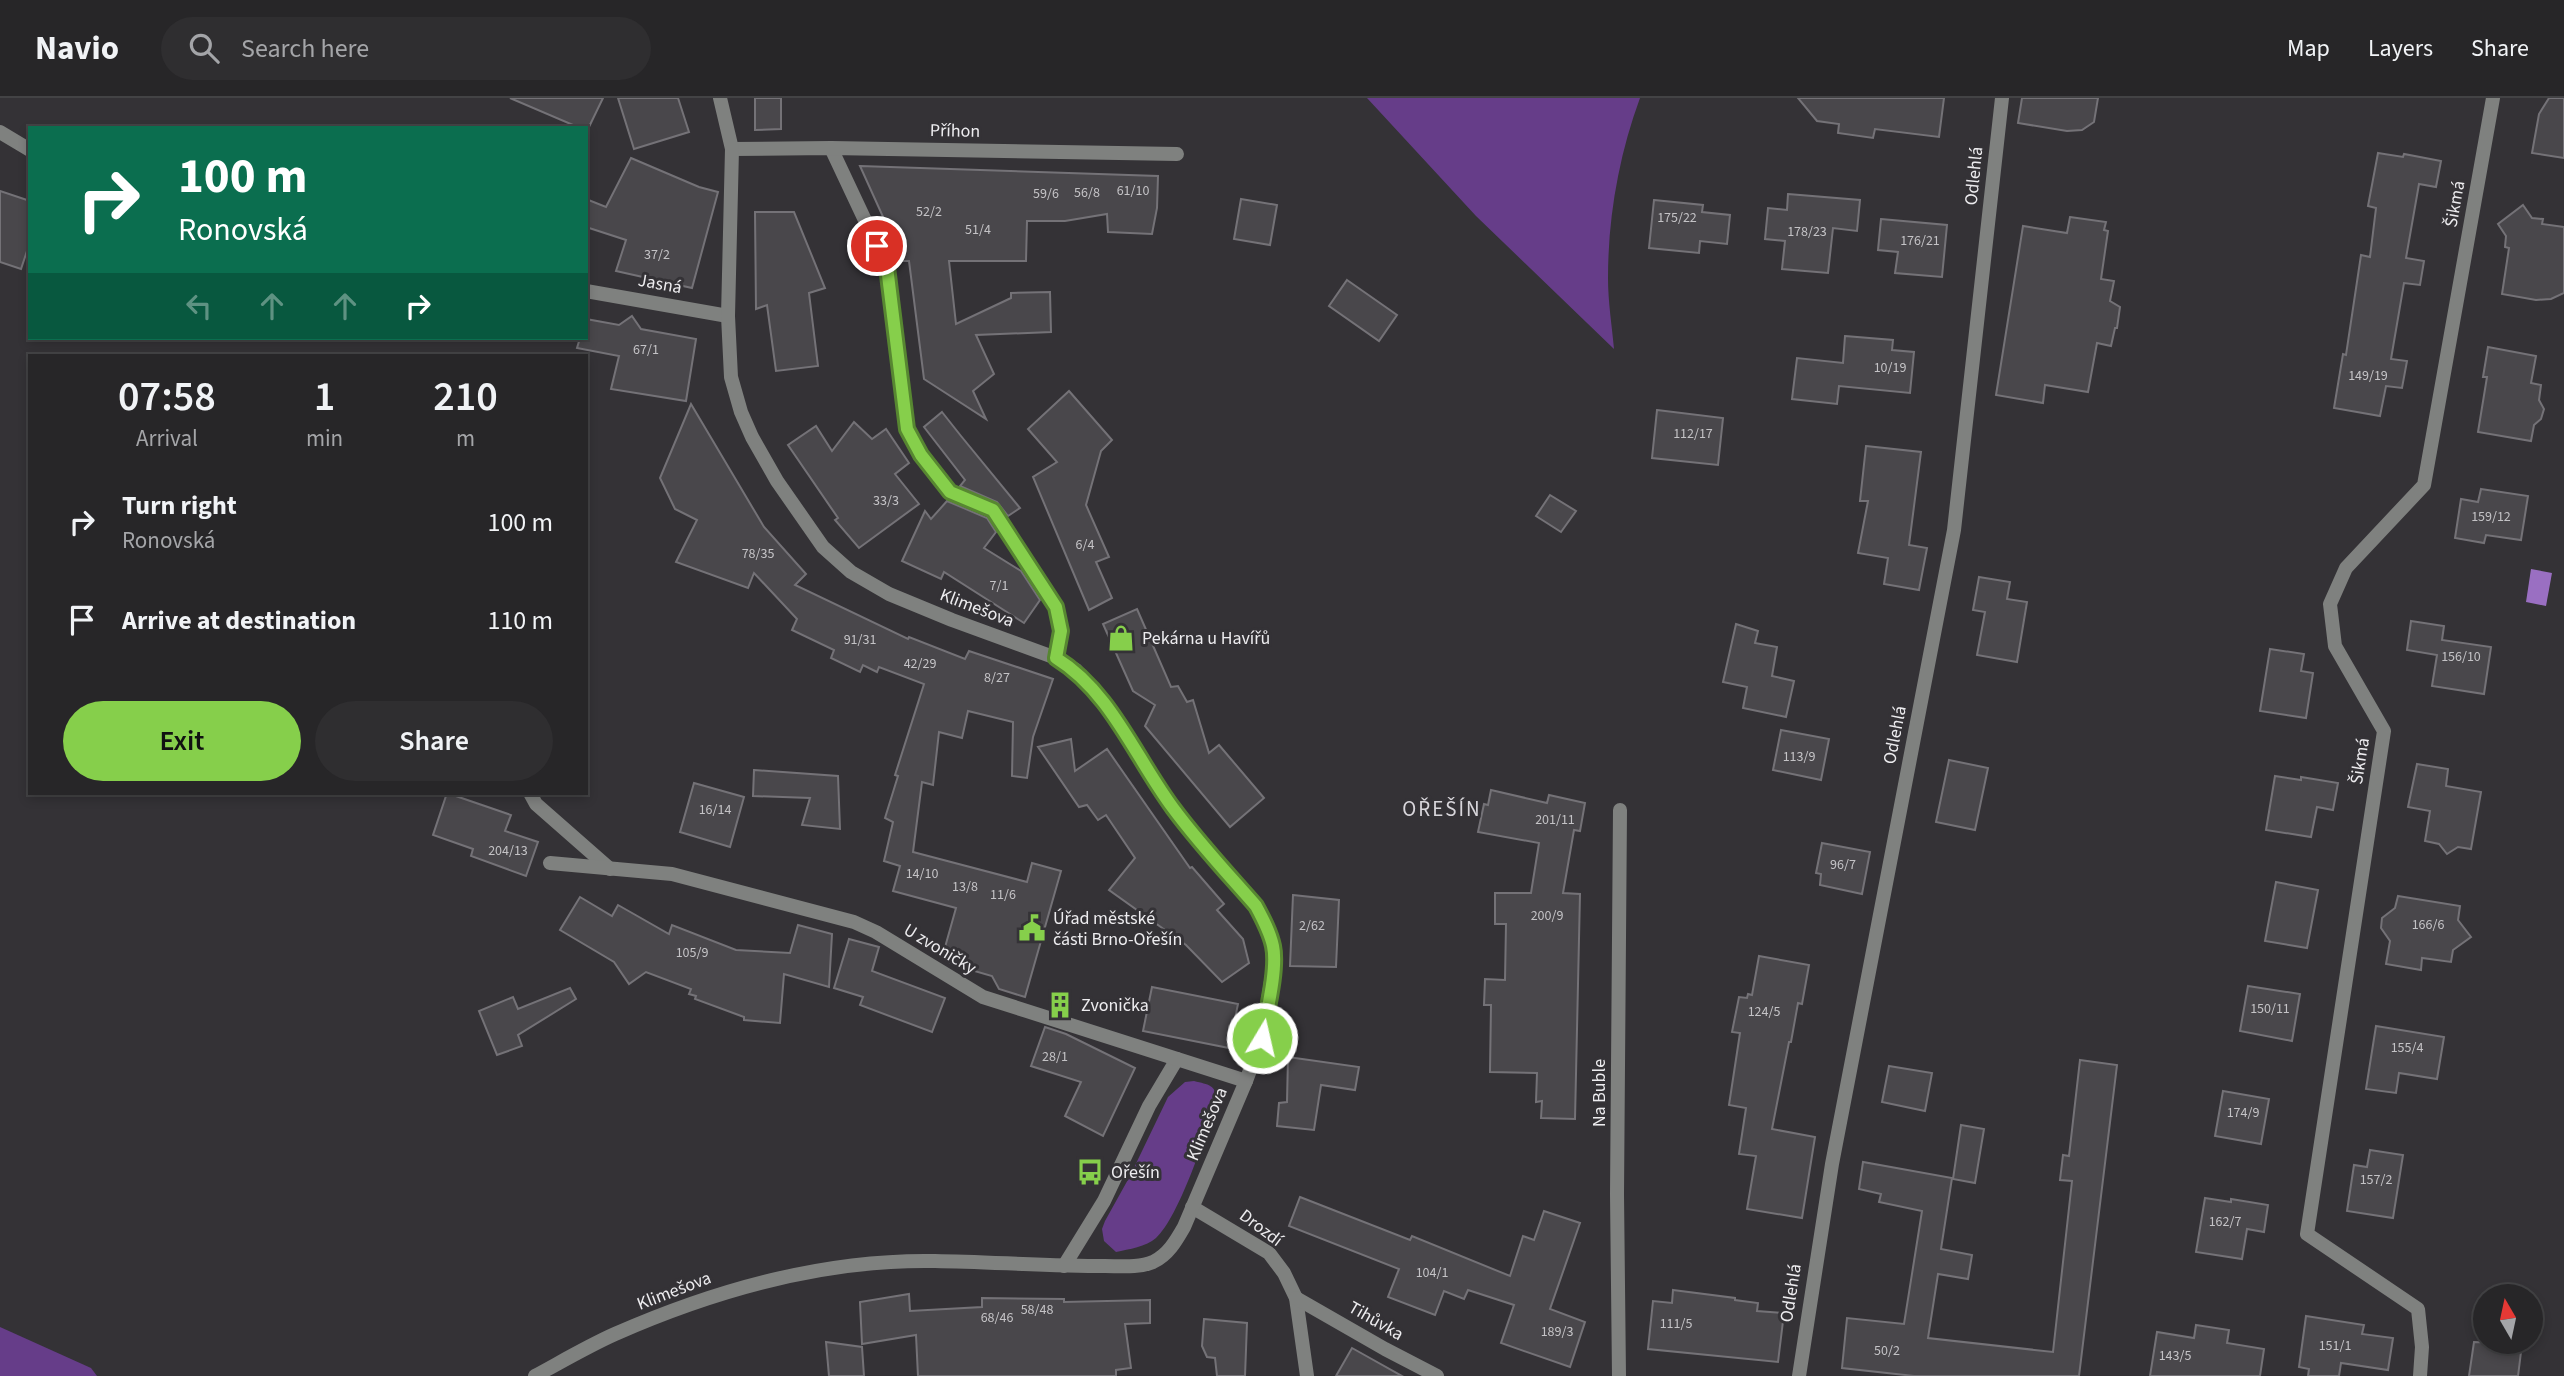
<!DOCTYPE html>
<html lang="en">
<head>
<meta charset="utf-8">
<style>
  body { margin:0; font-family:"Source Sans 3",sans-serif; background:#2f2e30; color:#f1f3f6; height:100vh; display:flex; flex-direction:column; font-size:26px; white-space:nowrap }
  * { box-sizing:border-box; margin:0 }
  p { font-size:23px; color:#a4a5a8 }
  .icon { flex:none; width:38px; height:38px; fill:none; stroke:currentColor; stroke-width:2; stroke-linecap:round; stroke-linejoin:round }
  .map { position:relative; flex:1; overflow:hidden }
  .details { position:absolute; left:28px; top:256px; width:560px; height:441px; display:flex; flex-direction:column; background:#272628; border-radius:0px; box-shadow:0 4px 10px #0003,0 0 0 2px #434345 }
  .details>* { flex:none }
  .top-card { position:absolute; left:28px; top:28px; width:560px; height:214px; border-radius:0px; box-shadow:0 4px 10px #0003,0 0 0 2px #434345; background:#0b6e4f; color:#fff; overflow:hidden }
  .needle { width:46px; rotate:351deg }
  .buttons { position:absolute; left:2473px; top:1186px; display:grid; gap:14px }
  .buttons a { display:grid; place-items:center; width:70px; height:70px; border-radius:50%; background:#272628; box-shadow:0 4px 10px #0003,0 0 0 2px #434345; font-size:35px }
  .pin { position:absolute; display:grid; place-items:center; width:60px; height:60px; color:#fff; margin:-30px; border:4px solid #fff; border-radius:50%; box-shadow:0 2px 7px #0007 }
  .me { position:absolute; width:77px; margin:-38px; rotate:9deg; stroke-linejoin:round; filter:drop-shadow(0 0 5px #0008) }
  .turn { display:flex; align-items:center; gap:24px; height:147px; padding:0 35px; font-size:32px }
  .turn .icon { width:91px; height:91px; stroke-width:2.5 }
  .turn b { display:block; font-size:49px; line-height:60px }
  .lanes { display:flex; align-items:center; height:66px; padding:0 35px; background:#0003; justify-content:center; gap:35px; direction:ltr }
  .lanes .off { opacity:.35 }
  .eta { display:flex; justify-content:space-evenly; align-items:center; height:119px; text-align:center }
  .eta b { font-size:42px; font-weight:600; line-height:49px }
  .cta { display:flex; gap:14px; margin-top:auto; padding:14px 35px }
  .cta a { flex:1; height:80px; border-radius:42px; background:#86cf4b; color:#111; font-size:28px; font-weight:600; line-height:80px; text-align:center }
  .cta a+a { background:#2f2e30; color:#f1f3f6 }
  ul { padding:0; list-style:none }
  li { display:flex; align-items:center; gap:21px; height:98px; padding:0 35px }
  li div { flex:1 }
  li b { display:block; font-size:26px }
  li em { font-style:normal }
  header { display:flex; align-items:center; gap:42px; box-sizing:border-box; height:98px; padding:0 35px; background:#272628; border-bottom:2px solid #434345 }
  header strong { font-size:33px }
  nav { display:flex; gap:38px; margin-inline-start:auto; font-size:24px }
  .search { width:490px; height:63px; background:#2f2e30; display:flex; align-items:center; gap:18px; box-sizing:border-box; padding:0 24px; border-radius:38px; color:#a4a5a8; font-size:26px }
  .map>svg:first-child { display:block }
  .green { fill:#663d89 }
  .water { fill:#9a6fc2 }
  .building { fill:#49474b; stroke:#747277; stroke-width:2 }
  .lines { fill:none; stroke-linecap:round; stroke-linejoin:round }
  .service { stroke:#7f817f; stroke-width:14 }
  .minor { stroke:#7f817f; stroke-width:14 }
  .route-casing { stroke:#578731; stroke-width:18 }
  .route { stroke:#86cf4b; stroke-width:12 }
  .labels { text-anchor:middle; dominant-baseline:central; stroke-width:6; stroke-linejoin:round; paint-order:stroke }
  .number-label { font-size:14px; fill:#c4c3c6 }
  .street-label { font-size:18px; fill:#edecef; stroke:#343236 }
  .poi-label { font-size:18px; fill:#edecef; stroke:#343236; text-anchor:start }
  .quarter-label { font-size:21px; letter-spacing:2px; fill:#d8d6db; stroke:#343236 }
</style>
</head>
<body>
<header>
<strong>Navio</strong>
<div class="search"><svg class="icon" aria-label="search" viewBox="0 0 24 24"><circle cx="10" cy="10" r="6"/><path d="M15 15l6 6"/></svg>Search here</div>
<nav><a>Map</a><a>Layers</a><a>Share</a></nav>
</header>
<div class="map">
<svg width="2564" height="1278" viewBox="0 0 2564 1278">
  <rect width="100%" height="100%" fill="#343236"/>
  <g class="green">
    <path d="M1367 0H1640C1619 57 1608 119 1608 180 1608 204 1612 228 1614 251L1476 118Z"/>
    <path d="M1194 983C1209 987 1215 986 1218 1003 1205 1036 1180 1118 1156 1140 1146 1149 1129 1151 1116 1154L1104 1143 1102 1131 1105 1123 1130 1078 1168 999 1185 984Z"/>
    <polygon points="0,1229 91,1270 97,1278 0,1278"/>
  </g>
  <polygon class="water" points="2531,471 2552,475 2546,508 2526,504"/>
  <g class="building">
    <polygon points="510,0 603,0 587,33 586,30 580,30"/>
    <polygon points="618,0 678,0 689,34 634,51"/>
    <polygon points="755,0 781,0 781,31 755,32"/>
    <polygon points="1798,0 1944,0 1939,39 1875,31 1873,40 1838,35 1839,26 1817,23"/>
    <polygon points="2022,0 2098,0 2094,24 2082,32 2067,33 2018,25"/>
    <polygon points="2549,0 2564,0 2564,60 2532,55 2539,16"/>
    <polygon points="2378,55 2403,59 2404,56 2441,63 2436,89 2419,86 2406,160 2424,163 2420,187 2404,185 2391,261 2407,263 2402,290 2386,288 2380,318 2334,310 2343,256 2346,257 2361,157 2370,159 2376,110 2368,108"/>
    <polygon points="631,60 699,89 718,94 692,190 616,173 626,142 586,129 586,101 606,109"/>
    <polygon points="860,68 1158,78 1157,110 1152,136 1108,134 1107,116 1065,123 1027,123 1026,163 949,163 956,226 1011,200 1011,195 1050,194 1051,234 976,237 994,276 973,293 986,321 924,281 909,163 903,163"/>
    <polygon points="0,93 30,103 30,144 21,171 0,164"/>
    <polygon points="1788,96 1860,102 1857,133 1833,130 1828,175 1782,171 1785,143 1765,141 1768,110 1787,112"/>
    <polygon points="1241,101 1277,107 1270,147 1234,141"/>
    <polygon points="1654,102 1703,107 1702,114 1730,117 1727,146 1700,143 1699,155 1649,150"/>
    <polygon points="2523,107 2532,120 2543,121 2542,126 2564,129 2564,195 2551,201 2536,202 2502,196 2509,150 2505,149 2506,138 2498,126"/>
    <polygon points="755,114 794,114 825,190 809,195 818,268 776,273 767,207 756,211"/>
    <polygon points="2070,119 2106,124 2104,132 2108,133 2101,181 2114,183 2110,203 2120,209 2117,230 2115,230 2111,248 2097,245 2088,294 2045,287 2043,305 1996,297 2023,128 2067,135"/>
    <polygon points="1881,121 1947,127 1942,179 1895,175 1898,154 1878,152"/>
    <polygon points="1347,182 1397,217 1379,243 1329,208"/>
    <polygon points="632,218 641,231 696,241 686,303 611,291 619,258 577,250 580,240 586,240 586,221 619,227"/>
    <polygon points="1845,238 1893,242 1892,252 1914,254 1910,295 1839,288 1837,306 1792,301 1797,260 1843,265"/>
    <polygon points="2488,249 2536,258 2531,285 2541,287 2539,302 2544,311 2541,321 2534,327 2531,343 2478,334 2487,279 2483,279"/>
    <polygon points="1069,293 1112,342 1101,353 1086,407 1109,459 1096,464 1112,500 1089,512 1033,379 1057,364 1028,331"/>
    <polygon points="691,306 764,429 806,476 795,487 908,541 909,539 965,561 969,553 1053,581 1033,639 1027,680 1012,678 1013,624 968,613 962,640 939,634 933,687 922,684 913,754 1027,784 1032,765 1061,773 1025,899 999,891 992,878 954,867 942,860 956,810 893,793 900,768 884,763 893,724 885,720 898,678 895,677 924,586 879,569 877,574 863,567 860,574 831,560 834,552 792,532 797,521 754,475 748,490 676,464 697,422 675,411 660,380"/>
    <polygon points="1657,312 1723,320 1718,367 1652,360"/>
    <polygon points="942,314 961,338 1020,410 1008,418 997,404 960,388 965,382 924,329"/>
    <polygon points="854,324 872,341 886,331 909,365 895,376 919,406 859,450 835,422 838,420 788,347 816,328 832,353"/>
    <polygon points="1866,348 1921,354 1909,447 1927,450 1919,492 1884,486 1888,460 1858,455 1868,403 1860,403"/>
    <polygon points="2481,391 2528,398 2521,442 2486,437 2484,445 2455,440 2461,401 2478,404"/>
    <polygon points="1550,397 1576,413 1561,434 1536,418"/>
    <polygon points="947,403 987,420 996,434 984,450 1021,473 1040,502 1024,525 944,474 941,481 902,463 925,413 931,421"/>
    <polygon points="1979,479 2010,484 2007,501 2027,504 2017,564 1977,557 1985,514 1973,512"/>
    <polygon points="1137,511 1171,589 1178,588 1187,604 1193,602 1209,655 1219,647 1264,700 1230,729 1145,628 1155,607 1133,593 1103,526"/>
    <polygon points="2411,523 2444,528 2442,542 2491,549 2484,596 2432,588 2437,557 2407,552"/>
    <polygon points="1736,526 1758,533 1755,545 1777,549 1772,578 1794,583 1786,619 1743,610 1747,589 1723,584"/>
    <polygon points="2270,551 2304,556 2301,573 2313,575 2306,620 2260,613"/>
    <polygon points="1781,632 1829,641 1821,682 1773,672"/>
    <polygon points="1071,641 1075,673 1107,651 1190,770 1192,769 1224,806 1217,812 1243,841 1249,865 1222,884 1186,847 1109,792 1135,760 1106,717 1098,722 1087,707 1079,709 1038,649"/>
    <polygon points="1949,662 1988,670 1975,732 1936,724"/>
    <polygon points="2417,666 2448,671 2446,688 2481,694 2471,751 2458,749 2447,756 2439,746 2425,743 2430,713 2408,709"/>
    <polygon points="754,672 838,678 840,731 802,727 810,700 753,698"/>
    <polygon points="2275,678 2301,682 2301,679 2338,685 2333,712 2317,709 2311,739 2266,732"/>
    <polygon points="694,685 744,699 730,749 680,734"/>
    <polygon points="1491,692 1547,705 1549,697 1585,705 1580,733 1574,732 1563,795 1580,796 1575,1021 1541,1020 1542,1003 1536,1004 1537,975 1490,974 1491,907 1484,907 1485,881 1505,882 1506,826 1495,826 1495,795 1531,795 1539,745 1478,734 1484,706 1488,707"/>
    <polygon points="447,695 511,717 505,733 538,744 526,778 471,758 473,751 433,737"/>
    <polygon points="1822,745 1870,754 1862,796 1820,787 1821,776 1816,775"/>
    <polygon points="2276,784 2318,792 2307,850 2265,843"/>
    <polygon points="1293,797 1339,802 1336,869 1290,868"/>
    <polygon points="2398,798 2460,808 2458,822 2471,839 2453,852 2451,864 2422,860 2421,872 2386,866 2390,843 2381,830 2382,820 2395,810"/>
    <polygon points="580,799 612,818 618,807 669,836 672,827 736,852 790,855 798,827 832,836 829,889 784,876 780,925 744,922 744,919 695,901 696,898 689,896 691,891 646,874 629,886 614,864 560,832"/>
    <polygon points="849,841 879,849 872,873 945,900 932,934 860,907 863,899 834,890"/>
    <polygon points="1759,858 1809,867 1802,906 1798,905 1791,944 1789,944 1772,1031 1815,1039 1802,1120 1747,1111 1756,1058 1739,1056 1746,1010 1729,1007 1740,935 1732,934 1739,899 1747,900 1748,896 1752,897"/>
    <polygon points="2248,888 2300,896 2292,943 2240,933"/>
    <polygon points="1152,889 1238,906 1229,950 1143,933"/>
    <polygon points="570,890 576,901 518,937 522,948 497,957 479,913 513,899 518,911"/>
    <polygon points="2376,928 2444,939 2437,981 2399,975 2396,995 2366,991"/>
    <polygon points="1045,929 1066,936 1135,970 1103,1038 1065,1018 1081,984 1031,968"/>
    <polygon points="1288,959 1359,969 1355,992 1321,987 1314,1032 1277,1028 1279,1005 1287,1004"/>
    <polygon points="2080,962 2117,967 2079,1278 1914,1278 1842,1270 1847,1220 1904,1226 1922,1113 1879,1104 1881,1096 1859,1091 1863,1064 1952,1080 1941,1151 1972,1157 1968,1181 1938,1176 1928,1240 2053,1254 2072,1083 2060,1082 2063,1057 2069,1058"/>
    <polygon points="1889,968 1932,975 1925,1013 1882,1004"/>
    <polygon points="2223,993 2269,1001 2261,1046 2215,1038"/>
    <polygon points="1961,1027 1984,1031 1975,1085 1953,1081"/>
    <polygon points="2370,1052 2403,1057 2393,1120 2347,1113 2354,1067 2367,1069"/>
    <polygon points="1300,1099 1410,1142 1412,1138 1510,1178 1523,1138 1534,1142 1544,1113 1580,1125 1550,1211 1585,1224 1570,1269 1501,1245 1514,1207 1468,1192 1464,1201 1444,1193 1435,1217 1388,1199 1399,1171 1289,1128"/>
    <polygon points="2205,1100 2231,1104 2231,1101 2268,1107 2264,1134 2247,1131 2242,1161 2196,1154"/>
    <polygon points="1673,1192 1735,1200 1735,1202 1758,1205 1757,1213 1784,1215 1778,1264 1648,1251 1653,1203 1672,1205"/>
    <polygon points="909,1196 910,1213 982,1209 982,1200 1064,1201 1064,1204 1150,1202 1150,1225 1125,1226 1131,1270 1116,1272 1116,1278 918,1278 916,1237 862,1246 860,1204"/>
    <polygon points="2306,1218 2364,1227 2362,1236 2393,1240 2388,1272 2341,1265 2339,1278 2308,1278 2309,1271 2299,1269"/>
    <polygon points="1204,1221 1247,1225 1245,1278 1217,1278 1215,1260 1207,1259 1202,1248"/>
    <polygon points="2196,1227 2229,1232 2227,1245 2264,1251 2260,1278 2150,1278 2157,1234 2194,1240"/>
    <polygon points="826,1244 862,1249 864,1278 829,1278"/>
    <polygon points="2474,1244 2522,1246 2518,1278 2469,1278"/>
    <polygon points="1352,1250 1402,1278 1336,1278"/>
  </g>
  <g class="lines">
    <polyline class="service" points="1064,1168 1104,1103 1149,1008 1177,961"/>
    <g class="minor">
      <polyline points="0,34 30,52"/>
      <polyline points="831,50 887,169 907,332 921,357 950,394 993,412 1056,509 1061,533 1056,560"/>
      <polyline points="732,51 831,50 1177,56"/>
      <polyline points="586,193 728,218"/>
      <polyline points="530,695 536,706 610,771"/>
      <polyline points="550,765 672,776 854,824 876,834 983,899 1246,983"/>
      <polyline points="1192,1109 1269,1155 1284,1175 1296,1200 1307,1278"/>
      <polyline points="1296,1200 1385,1251 1437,1278"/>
      <path d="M535 1278C561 1264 588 1248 615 1236 715 1192 825 1161 935 1163 991 1164 1048 1168 1105 1168 1120 1168 1139 1170 1153 1164 1168 1157 1176 1143 1184 1129L1246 983 1262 940 1274 864V849L1265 826 1256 808 1173 710 1100 598 1076 572 1056 560 952 522 889 496 851 474 823 449 777 383 752 339 741 314 731 279 728 218 732 51 720 0"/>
      <polyline points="1619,1278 1617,1096 1620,712"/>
      <polyline points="1799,1278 1832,1066 1954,432 2002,0"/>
      <polyline points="2420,1278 2422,1249 2418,1211 2307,1136 2384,633 2335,548 2330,506 2346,470 2424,387 2493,0"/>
    </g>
  </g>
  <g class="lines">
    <g class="route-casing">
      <path id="route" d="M877 148 887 169 907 331 921 357 950 394 993 412 1056 509 1061 533 1056 560C1111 594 1135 659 1173 710 1198 744 1228 776 1256 808 1263 821 1270 834 1273 848 1278 871 1266 917 1262 940"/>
    </g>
    <use href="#route" class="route"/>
  </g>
  <defs>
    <g id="shop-bare" transform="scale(2.1)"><path d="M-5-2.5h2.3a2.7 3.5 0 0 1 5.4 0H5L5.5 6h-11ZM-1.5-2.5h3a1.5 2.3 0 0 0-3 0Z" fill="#86cf4b" stroke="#343236" stroke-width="2.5" paint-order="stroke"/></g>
    <g id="civic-bare" transform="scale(2.1)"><path d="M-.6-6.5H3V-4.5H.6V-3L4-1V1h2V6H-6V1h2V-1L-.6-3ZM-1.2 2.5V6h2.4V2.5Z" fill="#86cf4b" stroke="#343236" stroke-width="2.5" paint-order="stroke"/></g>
    <g id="building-bare" transform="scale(2.1)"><path d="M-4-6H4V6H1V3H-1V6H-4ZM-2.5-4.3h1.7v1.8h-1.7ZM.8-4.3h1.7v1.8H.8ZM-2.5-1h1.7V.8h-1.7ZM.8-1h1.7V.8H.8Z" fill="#86cf4b" stroke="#343236" stroke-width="2.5" paint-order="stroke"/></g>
    <g id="bus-bare" transform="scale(2.1)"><path d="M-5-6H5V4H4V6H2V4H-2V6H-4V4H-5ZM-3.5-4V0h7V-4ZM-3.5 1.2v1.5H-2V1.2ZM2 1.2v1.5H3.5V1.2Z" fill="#86cf4b" stroke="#343236" stroke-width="2.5" paint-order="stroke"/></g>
  </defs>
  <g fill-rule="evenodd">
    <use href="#shop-bare" x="1121" y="540"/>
    <use href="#civic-bare" x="1032" y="830"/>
    <use href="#building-bare" x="1060" y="907"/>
    <use href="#bus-bare" x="1090" y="1074"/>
  </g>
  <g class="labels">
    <g class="number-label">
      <text x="1133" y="93">61/10</text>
      <text x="1087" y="95">56/8</text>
      <text x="1046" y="96">59/6</text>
      <text x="929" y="114">52/2</text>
      <text x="1677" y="120">175/22</text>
      <text x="978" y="132">51/4</text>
      <text x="1807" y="134">178/23</text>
      <text x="1920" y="143">176/21</text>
      <text x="657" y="157">37/2</text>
      <text x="646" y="252">67/1</text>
      <text x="1890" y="270">10/19</text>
      <text x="2368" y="278">149/19</text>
      <text x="1693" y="336">112/17</text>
      <text x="886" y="403">33/3</text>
      <text x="2491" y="419">159/12</text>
      <text x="1085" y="447">6/4</text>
      <text x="758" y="456">78/35</text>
      <text x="999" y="488">7/1</text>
      <text x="860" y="542">91/31</text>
      <text x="2461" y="559">156/10</text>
      <text x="920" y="566">42/29</text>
      <text x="997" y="580">8/27</text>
      <text x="1799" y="659">113/9</text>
      <text x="715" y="712">16/14</text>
      <text x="1555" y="722">201/11</text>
      <text x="508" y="753">204/13</text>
      <text x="1843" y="767">96/7</text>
      <text x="922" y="776">14/10</text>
      <text x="965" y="789">13/8</text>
      <text x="1003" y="797">11/6</text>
      <text x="1547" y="818">200/9</text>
      <text x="2428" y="827">166/6</text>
      <text x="1312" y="828">2/62</text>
      <text x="692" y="855">105/9</text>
      <text x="2270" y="911">150/11</text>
      <text x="1764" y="914">124/5</text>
      <text x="2407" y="950">155/4</text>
      <text x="1055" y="959">28/1</text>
      <text x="2243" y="1015">174/9</text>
      <text x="2376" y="1082">157/2</text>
      <text x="2225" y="1124">162/7</text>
      <text x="1432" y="1175">104/1</text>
      <text x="1037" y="1212">58/48</text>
      <text x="997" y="1220">68/46</text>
      <text x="1676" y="1226">111/5</text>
      <text x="1557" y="1234">189/3</text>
      <text x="2335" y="1248">151/1</text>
      <text x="1887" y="1253">50/2</text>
      <text x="2175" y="1258">143/5</text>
    </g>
    <g class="street-label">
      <text transform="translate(955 33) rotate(1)">Příhon</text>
      <text transform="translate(1974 78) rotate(-84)">Odlehlá</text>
      <text transform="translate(2455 106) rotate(-80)">Šikmá</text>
      <text transform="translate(660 186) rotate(10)">Jasná</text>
      <text transform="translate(977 510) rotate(21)">Klimešova</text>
      <text transform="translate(1895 637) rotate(-79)">Odlehlá</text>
      <text transform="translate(2360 663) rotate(-81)">Šikmá</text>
      <text transform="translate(940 851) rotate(31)">U zvoničky</text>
      <text transform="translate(1599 995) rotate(-90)">Na Buble</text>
      <text transform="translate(1207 1026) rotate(-67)">Klimešova</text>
      <text transform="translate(1261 1130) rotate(37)">Drozdí</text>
      <text transform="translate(674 1193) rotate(-21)">Klimešova</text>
      <text transform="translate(1791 1195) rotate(-81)">Odlehlá</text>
      <text transform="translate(1376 1223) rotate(30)">Tihůvka</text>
    </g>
    <g class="poi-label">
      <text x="1142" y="540">Pekárna u Havířů</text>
      <text x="1053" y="820">Úřad městské<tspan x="1053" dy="21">části Brno-Ořešín</tspan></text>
      <text x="1081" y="907">Zvonička</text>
      <text x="1111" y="1074">Ořešín</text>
    </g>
    <g class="quarter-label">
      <text x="1442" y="711">OŘEŠÍN</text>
    </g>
  </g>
</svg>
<div class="buttons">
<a><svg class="needle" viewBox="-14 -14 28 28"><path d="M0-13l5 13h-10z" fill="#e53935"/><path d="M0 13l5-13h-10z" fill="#a4a5a8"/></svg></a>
</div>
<div class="pin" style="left:877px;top:148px;background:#d93025"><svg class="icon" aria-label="arrive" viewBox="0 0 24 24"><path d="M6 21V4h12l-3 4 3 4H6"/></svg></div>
<svg class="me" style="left:1262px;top:940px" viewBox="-20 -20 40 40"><circle r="17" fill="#86cf4b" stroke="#fff" stroke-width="3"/><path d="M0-11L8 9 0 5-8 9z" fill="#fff"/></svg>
<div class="top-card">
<div class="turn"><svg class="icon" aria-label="right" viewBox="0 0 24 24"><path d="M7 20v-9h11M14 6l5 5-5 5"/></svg><div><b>100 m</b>Ronovská</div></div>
<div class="lanes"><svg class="icon off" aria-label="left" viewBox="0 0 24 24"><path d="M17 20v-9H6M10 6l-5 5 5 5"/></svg><svg class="icon off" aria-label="ahead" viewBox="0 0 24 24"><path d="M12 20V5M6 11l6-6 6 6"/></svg><svg class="icon off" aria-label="ahead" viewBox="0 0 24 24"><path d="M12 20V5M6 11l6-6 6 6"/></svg><svg class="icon" aria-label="right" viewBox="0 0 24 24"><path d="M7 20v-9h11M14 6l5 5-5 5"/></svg></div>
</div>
<section class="details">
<div class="eta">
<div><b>07:58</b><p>Arrival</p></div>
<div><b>1</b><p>min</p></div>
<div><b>210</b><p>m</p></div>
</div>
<ul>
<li><svg class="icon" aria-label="right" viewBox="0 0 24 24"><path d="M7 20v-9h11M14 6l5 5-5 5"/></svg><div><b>Turn right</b><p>Ronovská</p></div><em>100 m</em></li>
<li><svg class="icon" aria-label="arrive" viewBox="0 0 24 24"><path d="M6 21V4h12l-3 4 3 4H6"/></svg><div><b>Arrive at destination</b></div><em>110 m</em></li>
</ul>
<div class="cta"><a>Exit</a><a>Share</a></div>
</section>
</div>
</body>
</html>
